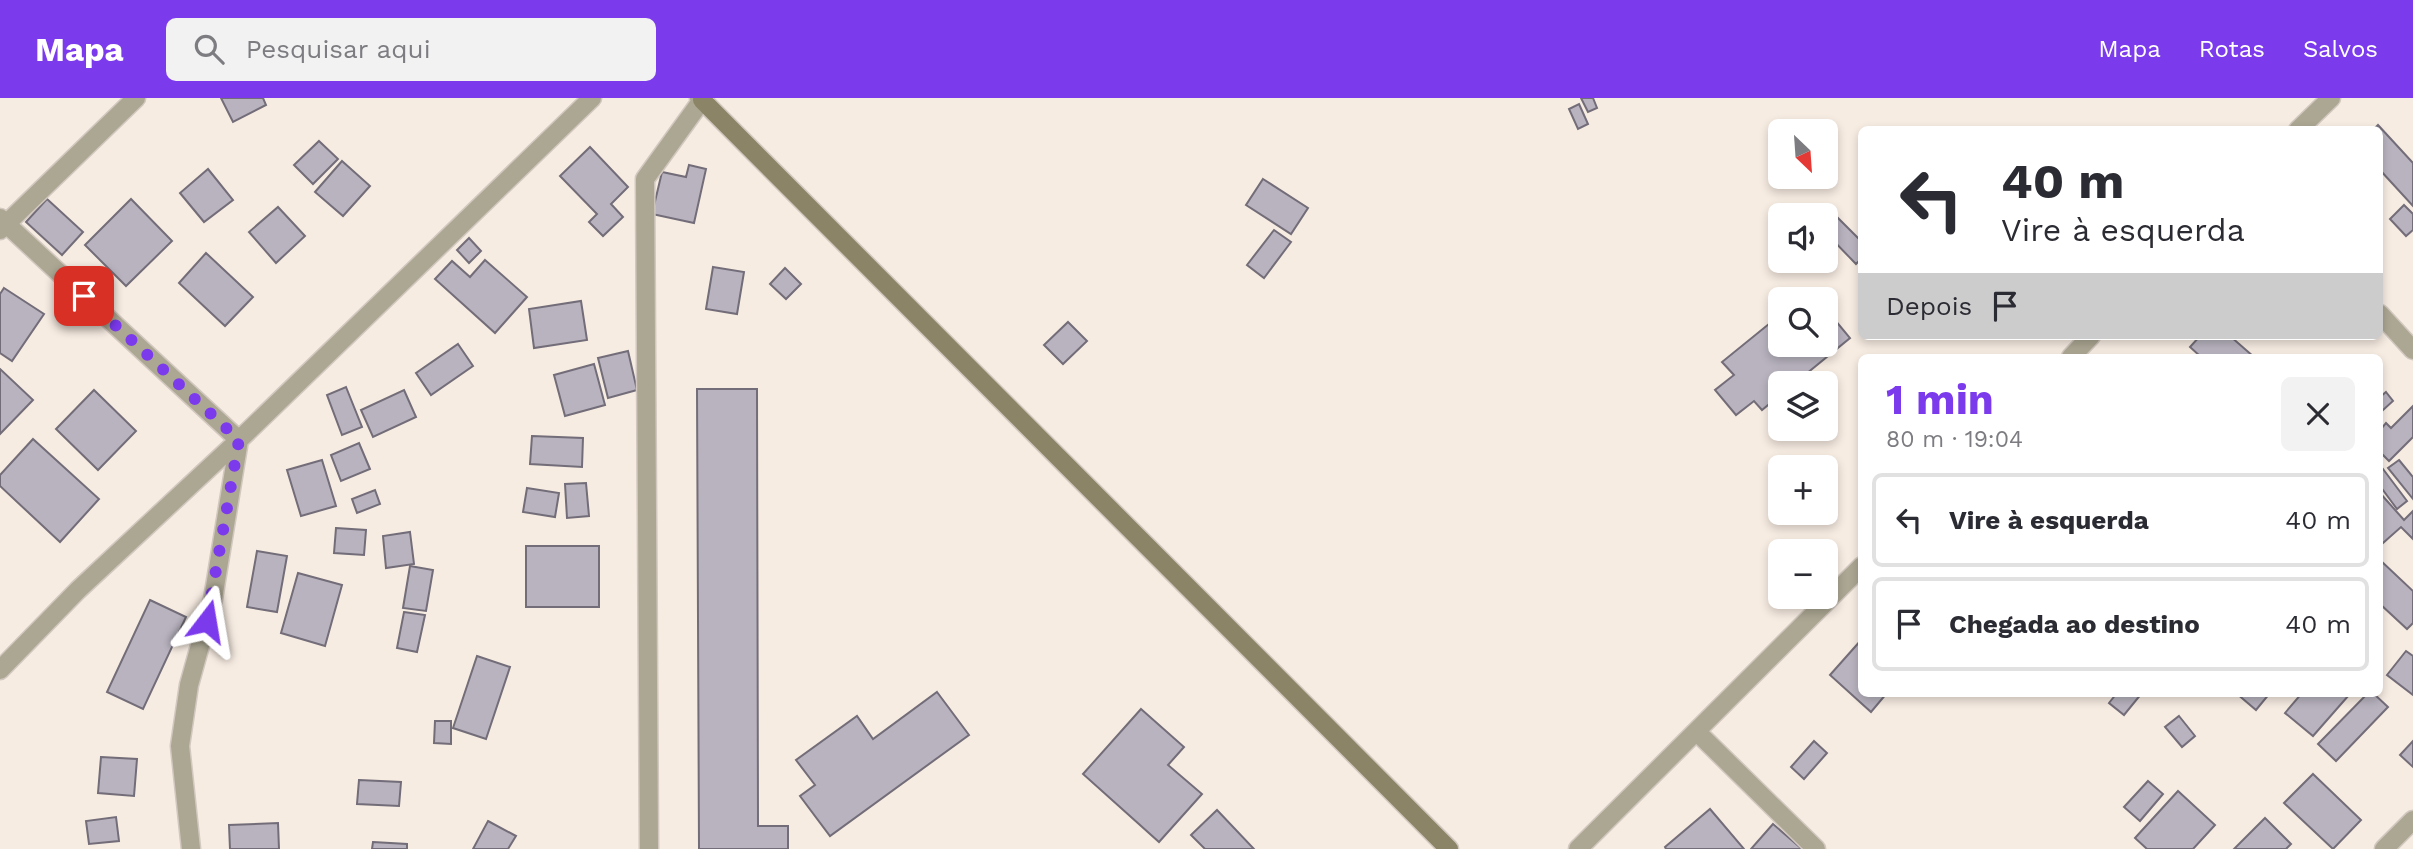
<!DOCTYPE html>
<html lang="pt">
<head>
<meta charset="utf-8">
<style>
  body { margin:0; font-family:"Work Sans",sans-serif; background:#f2f2f3; color:#2b2b33; height:100vh; display:flex; flex-direction:column; font-size:26px; white-space:nowrap }
  * { box-sizing:border-box; margin:0 }
  p { font-size:23px; color:#7c7c81 }
  .icon { flex:none; width:38px; height:38px; fill:none; stroke:currentColor; stroke-width:2; stroke-linecap:round; stroke-linejoin:round }
  .map { position:relative; flex:1; overflow:hidden }
  .sheet { position:absolute; left:1858px; top:256px; width:525px; height:343px; display:flex; flex-direction:column; background:#fff; border-radius:10px; box-shadow:0 4px 10px #0003 }
  .sheet>* { flex:none }
  .top-card { position:absolute; left:1858px; top:28px; width:525px; height:214px; border-radius:10px; box-shadow:0 4px 10px #0003; background:#fff; color:#2b2b33; overflow:hidden }
  .needle { width:46px; rotate:155deg }
  .tools { position:absolute; left:1768px; top:21px; display:grid; gap:14px }
  .tools a { display:grid; place-items:center; width:70px; height:70px; border-radius:10px; background:#fff; box-shadow:0 4px 10px #0003; font-size:35px }
  .pin { position:absolute; display:grid; place-items:center; width:60px; height:60px; color:#fff; margin:-30px; border-radius:14px; box-shadow:0 4px 10px #0006 }
  .me { position:absolute; width:77px; margin:-38px; rotate:14deg; stroke-linejoin:round; filter:drop-shadow(0 0 5px #0008) }
  .turn { display:flex; align-items:center; gap:24px; height:147px; padding:0 28px; font-size:32px }
  .turn .icon { width:91px; height:91px; stroke-width:2.5 }
  .turn b { display:block; font-size:49px; line-height:60px }
  .then { display:flex; align-items:center; height:66px; padding:0 28px; background:#0003; gap:14px; font-size:26px }
  .round { display:grid; place-items:center; flex:none; width:74px; height:74px; border-radius:10px; background:#f2f2f3 }
  .headline { display:flex; align-items:center; justify-content:space-between; height:119px; padding:0 28px }
  h1 { font-size:42px; font-weight:700; line-height:52px; color:#7c3aed }
  ul { padding:0; list-style:none }
  li { display:flex; align-items:center; gap:21px; height:94px; margin:0 14px 10px; padding:0 14px; border:4px solid #e1e1e2; border-radius:10px }
  li div { flex:1 }
  li b { display:block; font-size:26px }
  li em { font-style:normal }
  header { display:flex; align-items:center; gap:42px; box-sizing:border-box; height:98px; padding:0 35px; background:#7c3aed; color:#fff }
  header strong { font-size:33px }
  nav { display:flex; gap:38px; margin-inline-start:auto; font-size:24px }
  .search { width:490px; height:63px; background:#f2f2f3; display:flex; align-items:center; gap:18px; box-sizing:border-box; padding:0 24px; border-radius:10px; color:#7c7c81; font-size:26px }
  .map>svg:first-child { display:block }
  .building { fill:#b8b3bf; stroke:#726d78; stroke-width:2 }
  .lines { fill:none; stroke-linecap:round; stroke-linejoin:round }
  .street-casing { stroke:#d2c8bf; stroke-width:21 }
  .secondary-casing { stroke:#d2c8bf; stroke-width:21 }
  .street { stroke:#aca793; stroke-width:18 }
  .secondary { stroke:#8c8467; stroke-width:18 }
  .route { stroke:#7c3aed; stroke-width:12; stroke-dasharray:0 21.6 }
</style>
</head>
<body>
<header>
<strong>Mapa</strong>
<div class="search"><svg class="icon" aria-label="search" viewBox="0 0 24 24"><circle cx="10" cy="10" r="6"/><path d="M15 15l6 6"/></svg>Pesquisar aqui</div>
<nav><a>Mapa</a><a>Rotas</a><a>Salvos</a></nav>
</header>
<div class="map">
<svg width="2413" height="751" viewBox="0 0 2413 751">
  <rect width="100%" height="100%" fill="#f7ece2"/>
  <g class="building">
    <polygon points="221,0 263,0 266,7 233,24"/>
    <polygon points="1581,0 1593,0 1597,10 1588,14"/>
    <polygon points="1579,6 1588,26 1578,31 1569,11"/>
    <polygon points="2378,27 2413,65 2413,108 2380,72 2380,32 2373,32"/>
    <polygon points="319,43 338,61 313,86 294,67"/>
    <polygon points="590,49 628,89 611,106 623,119 603,138 589,124 597,116 560,78"/>
    <polygon points="342,63 370,88 343,118 315,94"/>
    <polygon points="689,67 706,71 694,125 652,116 662,74 686,79"/>
    <polygon points="208,71 233,102 204,124 180,95"/>
    <polygon points="1263,81 1308,110 1291,136 1246,107"/>
    <polygon points="47,101 83,134 62,157 26,124"/>
    <polygon points="131,101 172,143 126,188 85,147"/>
    <polygon points="2404,107 2413,116 2413,132 2406,138 2390,121"/>
    <polygon points="278,109 305,138 276,165 249,134"/>
    <polygon points="1837,119 1862,144 1862,160 1856,166 1825,134 1825,130"/>
    <polygon points="1274,132 1291,144 1264,180 1247,167"/>
    <polygon points="469,140 481,153 469,165 457,152"/>
    <polygon points="206,155 253,199 225,228 179,185"/>
    <polygon points="485,162 527,199 495,235 435,181 452,163 470,179"/>
    <polygon points="713,169 744,174 737,216 706,211"/>
    <polygon points="785,170 801,186 786,201 770,186"/>
    <polygon points="4,190 44,216 12,263 0,255 0,196"/>
    <polygon points="581,203 587,242 534,250 529,211"/>
    <polygon points="1825,210 1850,240 1795,285 1780,285 1780,297 1762,312 1754,303 1736,317 1715,292 1734,277 1722,264 1780,217 1780,247 1825,247"/>
    <polygon points="1068,224 1087,243 1063,266 1044,247"/>
    <polygon points="2200,238 2230,238 2254,259 2201,259 2190,249"/>
    <polygon points="458,246 473,268 431,297 416,275"/>
    <polygon points="628,253 637,292 608,300 598,260"/>
    <polygon points="594,266 605,307 565,318 554,277"/>
    <polygon points="0,271 33,302 0,336"/>
    <polygon points="346,289 362,329 342,337 327,297"/>
    <polygon points="697,291 757,291 758,728 788,728 788,751 699,751"/>
    <polygon points="94,292 136,333 98,372 56,331"/>
    <polygon points="404,292 416,319 373,339 361,312"/>
    <polygon points="2386,294 2393,303 2382,313 2380,299"/>
    <polygon points="2413,308 2413,339 2389,363 2380,354 2380,332 2386,325 2391,330"/>
    <polygon points="532,338 583,340 582,369 530,366"/>
    <polygon points="33,341 99,401 60,444 0,388 0,377"/>
    <polygon points="359,345 370,371 341,383 331,357"/>
    <polygon points="322,362 336,408 301,418 287,372"/>
    <polygon points="2399,362 2413,379 2413,401 2388,370"/>
    <polygon points="2380,367 2407,403 2397,411 2380,388"/>
    <polygon points="586,385 589,418 567,420 565,386"/>
    <polygon points="527,390 559,395 555,419 523,414"/>
    <polygon points="375,392 380,406 357,415 352,401"/>
    <polygon points="2380,395 2404,422 2413,413 2413,441 2401,429 2383,445 2380,441"/>
    <polygon points="336,430 366,432 364,457 334,455"/>
    <polygon points="410,434 414,466 386,470 383,438"/>
    <rect x="526" y="448" width="73" height="61"/>
    <polygon points="257,453 287,458 277,514 247,509"/>
    <polygon points="2380,462 2413,493 2413,525 2407,531 2380,506"/>
    <polygon points="410,468 433,472 426,513 403,510"/>
    <polygon points="298,475 342,487 325,548 281,535"/>
    <polygon points="150,502 186,519 143,611 107,594"/>
    <polygon points="404,514 425,517 417,554 397,550"/>
    <polygon points="1862,541 1862,595 1887,595 1871,614 1830,577"/>
    <polygon points="2406,553 2413,558 2413,597 2387,577"/>
    <polygon points="477,558 510,569 486,641 453,630"/>
    <polygon points="937,594 969,637 830,738 800,698 815,687 796,662 857,618 873,641"/>
    <polygon points="2117,595 2142,595 2124,617 2109,605"/>
    <polygon points="2236,595 2270,595 2256,612"/>
    <polygon points="2302,595 2347,595 2349,597 2313,638 2285,615"/>
    <polygon points="2368,595 2373,595 2388,609 2336,663 2318,646"/>
    <polygon points="1141,611 1184,649 1168,667 1202,696 1159,744 1083,676"/>
    <polygon points="2179,618 2195,638 2182,649 2165,629"/>
    <polygon points="435,623 451,623 451,646 434,645"/>
    <polygon points="1814,643 1827,655 1804,681 1791,669"/>
    <polygon points="2413,643 2413,669 2400,657"/>
    <polygon points="101,659 137,661 134,698 98,695"/>
    <polygon points="2313,676 2361,722 2333,751 2284,705"/>
    <polygon points="359,682 401,684 399,708 357,706"/>
    <polygon points="2148,683 2163,696 2140,723 2124,709"/>
    <polygon points="2178,693 2215,727 2193,751 2147,751 2135,740"/>
    <polygon points="1710,711 1744,751 1666,751 1665,749"/>
    <polygon points="1217,712 1254,751 1205,751 1191,737"/>
    <polygon points="116,719 119,743 89,746 86,723"/>
    <polygon points="2265,720 2291,746 2286,751 2234,751"/>
    <polygon points="488,723 516,738 508,751 473,751"/>
    <polygon points="278,725 279,751 230,751 229,727"/>
    <polygon points="1773,726 1802,751 1751,751"/>
    <polygon points="373,744 407,746 407,751 372,751"/>
  </g>
  <g class="lines">
    <g class="street-casing">
      <g id="street">
        <polyline points="2298,32 2331,0"/>
        <polyline points="0,120 239,342 78,492 0,572"/>
        <polyline points="0,132 136,0"/>
        <polyline points="2380,216 2413,252"/>
        <polyline points="2071,259 2091,238"/>
        <polyline points="1697,634 1816,751"/>
        <polyline points="191,751 180,648 189,587 213,501 239,342 592,0"/>
        <polyline points="649,751 645,81 702,2 699,0"/>
        <polyline points="1578,751 1862,468"/>
        <polyline points="2384,751 2413,722"/>
      </g>
    </g>
    <g class="secondary-casing">
      <polyline id="secondary" points="704,0 702,2 1449,751"/>
    </g>
    <use href="#street" class="street"/>
    <use href="#secondary" class="secondary"/>
  </g>
  <g class="lines">
    <polyline class="route" points="84,198 239,342 207,523"/>
  </g>
</svg>
<div class="tools">
<a><svg class="needle" viewBox="-14 -14 28 28"><path d="M0-13l5 13h-10z" fill="#e53935"/><path d="M0 13l5-13h-10z" fill="#7c7c81"/></svg></a>
<a><svg class="icon" aria-label="sound" viewBox="0 0 24 24"><path d="M4 9h4l5-4v14l-5-4H4zM17 9q2 3 0 6"/></svg></a>
<a><svg class="icon" aria-label="search" viewBox="0 0 24 24"><circle cx="10" cy="10" r="6"/><path d="M15 15l6 6"/></svg></a>
<a><svg class="icon" aria-label="layers" viewBox="0 0 24 24"><path d="M12 4l9 5-9 5-9-5zM3 14l9 5 9-5"/></svg></a>
<a>+</a>
<a>−</a>
</div>
<div class="pin" style="left:84px;top:198px;background:#d93025"><svg class="icon" aria-label="arrive" viewBox="0 0 24 24"><path d="M6 21V4h12l-3 4 3 4H6"/></svg></div>
<svg class="me" style="left:207px;top:523px" viewBox="-20 -20 40 40"><path d="M0-17L14 15 0 8-14 15z" fill="#7c3aed" stroke="#fff" stroke-width="4"/></svg>
<div class="top-card">
<div class="turn"><svg class="icon" aria-label="left" viewBox="0 0 24 24"><path d="M17 20v-9H6M10 6l-5 5 5 5"/></svg><div><b>40 m</b>Vire à esquerda</div></div>
<div class="then">Depois<svg class="icon" aria-label="arrive" viewBox="0 0 24 24"><path d="M6 21V4h12l-3 4 3 4H6"/></svg></div>
</div>
<section class="sheet">
<div class="headline"><div><h1>1 min</h1><p>80 m · 19:04</p></div><a class="round"><svg class="icon" aria-label="close" viewBox="0 0 24 24"><path d="M6 6l12 12M18 6L6 18"/></svg></a></div>
<ul>
<li><svg class="icon" aria-label="left" viewBox="0 0 24 24"><path d="M17 20v-9H6M10 6l-5 5 5 5"/></svg><div><b>Vire à esquerda</b></div><em>40 m</em></li>
<li><svg class="icon" aria-label="arrive" viewBox="0 0 24 24"><path d="M6 21V4h12l-3 4 3 4H6"/></svg><div><b>Chegada ao destino</b></div><em>40 m</em></li>
</ul>
</section>
</div>
</body>
</html>
